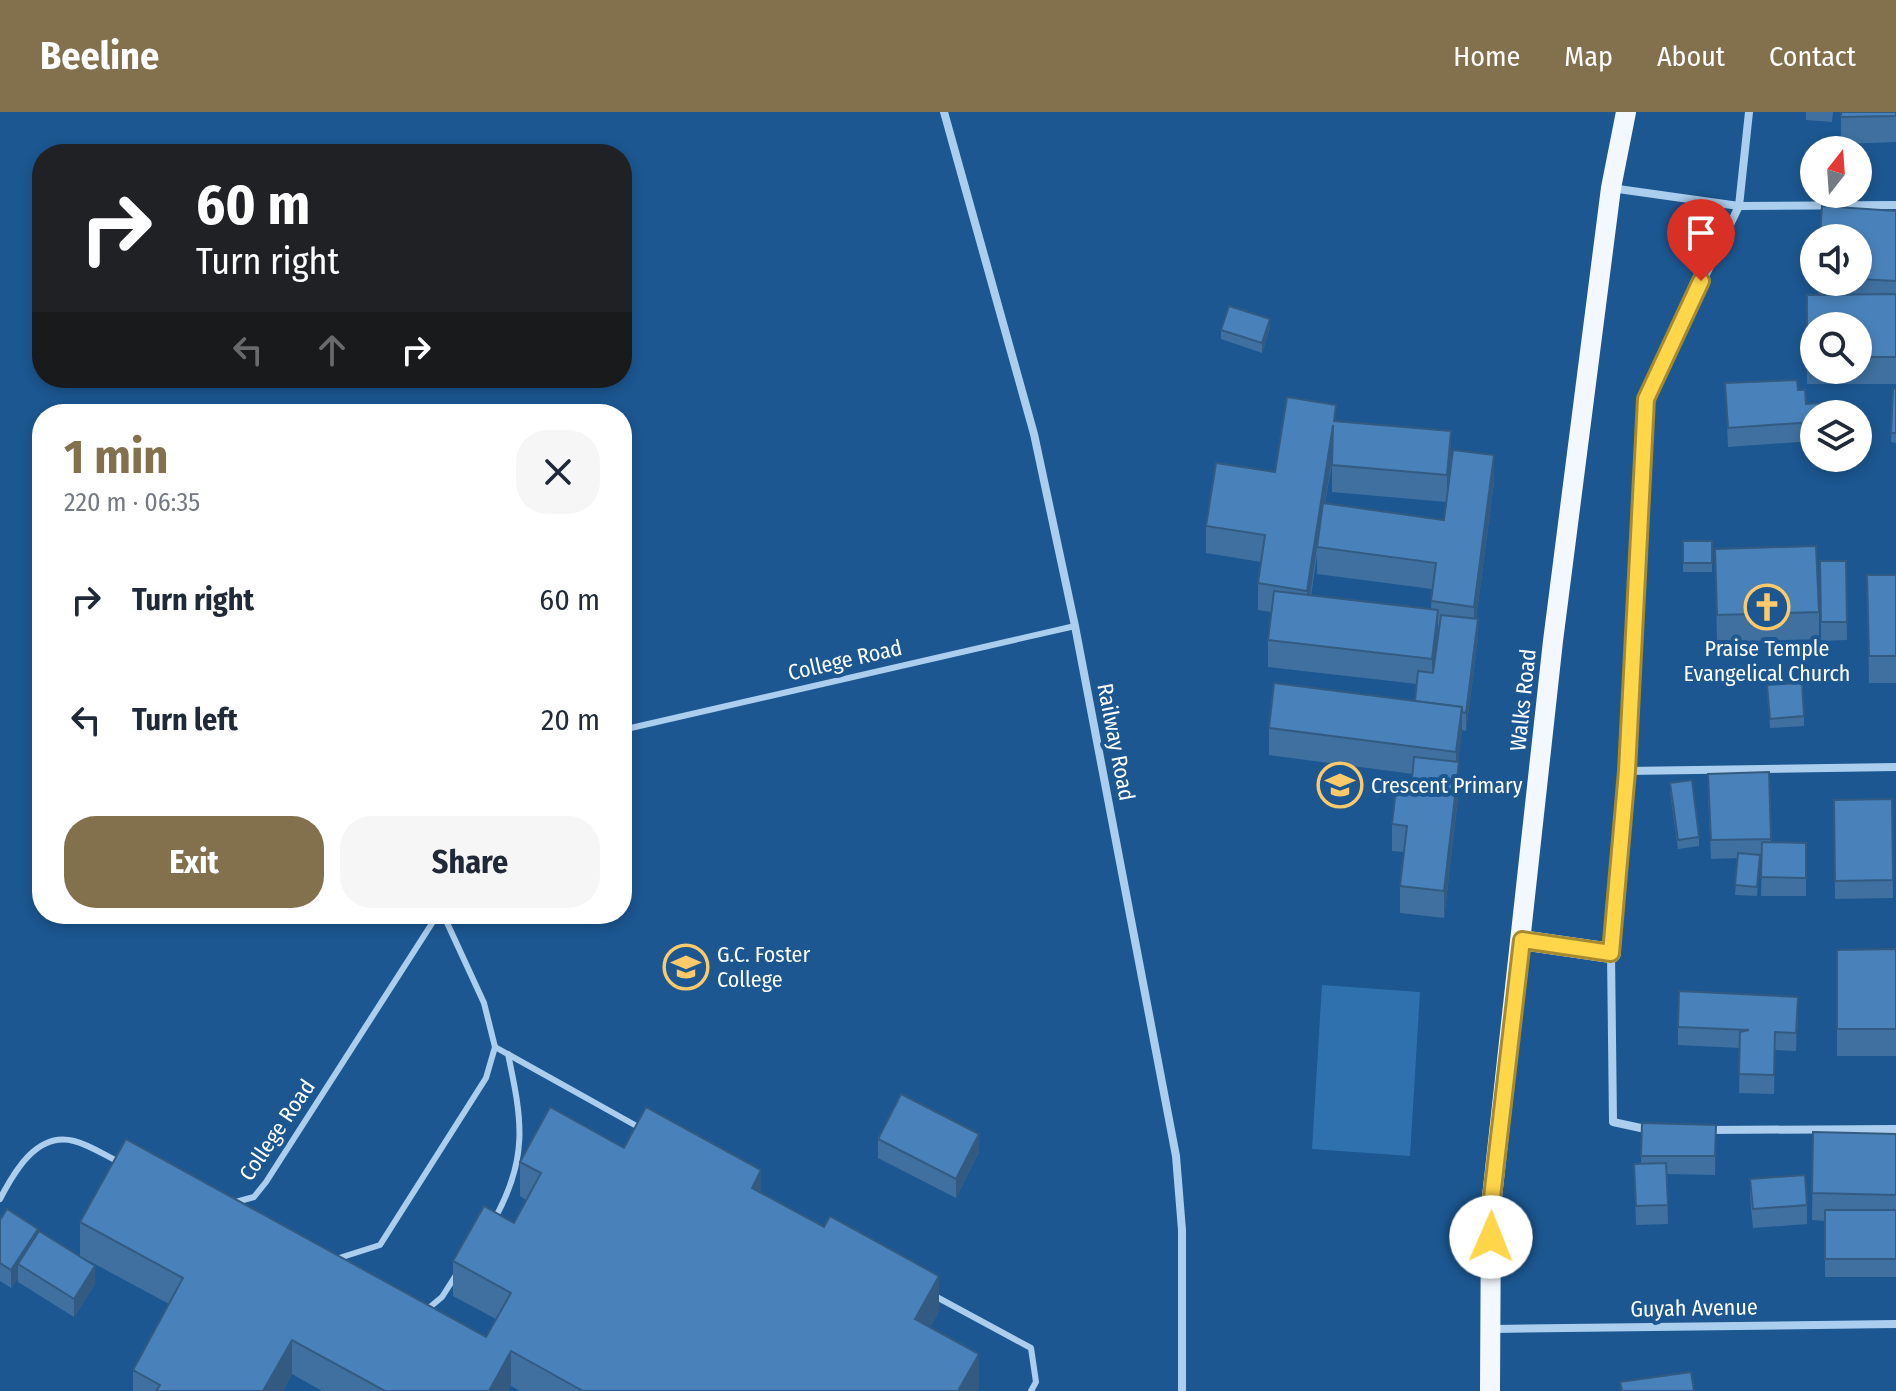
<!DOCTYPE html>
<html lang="en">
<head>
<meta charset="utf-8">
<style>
  body { margin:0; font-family:"Fira Sans Condensed",sans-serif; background:#f6f6f7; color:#1f2937; height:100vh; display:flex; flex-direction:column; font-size:30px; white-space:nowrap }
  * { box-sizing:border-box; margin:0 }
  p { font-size:26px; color:#747a83 }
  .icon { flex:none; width:44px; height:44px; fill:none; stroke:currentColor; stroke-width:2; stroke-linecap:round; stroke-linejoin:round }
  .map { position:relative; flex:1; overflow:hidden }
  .side { position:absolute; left:32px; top:292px; width:600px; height:520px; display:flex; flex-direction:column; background:#fff; border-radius:32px; box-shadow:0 4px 12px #0003 }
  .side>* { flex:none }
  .guide { position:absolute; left:32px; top:32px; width:600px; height:244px; border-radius:32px; box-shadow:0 4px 12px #0003; background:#202124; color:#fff; overflow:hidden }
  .needle { width:52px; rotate:17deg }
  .fabs { position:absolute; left:1800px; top:24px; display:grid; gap:16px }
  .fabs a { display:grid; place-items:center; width:72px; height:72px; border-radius:50%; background:#fff; box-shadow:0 4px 12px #0003; font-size:40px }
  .pin { position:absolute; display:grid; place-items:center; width:68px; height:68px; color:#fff; margin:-82px -34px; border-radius:50% 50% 50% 0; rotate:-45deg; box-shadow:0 0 8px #0007 }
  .pin .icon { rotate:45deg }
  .me { position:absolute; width:88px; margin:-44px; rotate:1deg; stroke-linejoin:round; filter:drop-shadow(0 0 6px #0008) }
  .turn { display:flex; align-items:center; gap:28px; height:168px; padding:0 32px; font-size:36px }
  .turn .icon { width:104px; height:104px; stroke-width:2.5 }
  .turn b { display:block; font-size:56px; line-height:68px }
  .lanes { display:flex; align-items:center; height:76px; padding:0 32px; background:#0003; justify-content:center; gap:40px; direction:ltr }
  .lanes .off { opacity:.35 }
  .round { display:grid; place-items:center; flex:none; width:84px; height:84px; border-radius:32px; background:#f6f6f7 }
  .overview { display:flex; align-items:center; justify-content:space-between; height:136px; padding:0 32px }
  h1 { font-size:48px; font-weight:700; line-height:60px; color:#83714e }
  .primary-button { display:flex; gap:16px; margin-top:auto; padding:16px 32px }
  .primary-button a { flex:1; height:92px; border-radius:32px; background:#83714e; color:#fff; font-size:32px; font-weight:700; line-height:92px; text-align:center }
  .primary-button a+a { background:#f6f6f7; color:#1f2937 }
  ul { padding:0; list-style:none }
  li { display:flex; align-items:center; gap:24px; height:120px; padding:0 32px }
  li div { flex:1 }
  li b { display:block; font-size:30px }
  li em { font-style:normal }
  header { display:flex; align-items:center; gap:48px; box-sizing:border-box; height:112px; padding:0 40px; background:#83714e; color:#fff }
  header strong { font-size:38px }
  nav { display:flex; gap:44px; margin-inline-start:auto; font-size:28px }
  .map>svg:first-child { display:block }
  .green { fill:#2f71af }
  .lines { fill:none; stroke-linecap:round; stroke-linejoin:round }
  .lane { stroke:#abceee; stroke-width:6 }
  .street { stroke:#abceee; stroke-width:8 }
  .primary { stroke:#f3f8ff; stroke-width:20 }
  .wall { fill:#3f70a0; fill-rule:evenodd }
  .shaded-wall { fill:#335b82 }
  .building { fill:#4982ba; stroke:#335b82; stroke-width:2 }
  .route-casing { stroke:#a68a30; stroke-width:20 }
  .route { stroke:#ffd54a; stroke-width:14 }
  .labels { text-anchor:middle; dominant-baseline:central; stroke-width:8; stroke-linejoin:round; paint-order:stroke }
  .poi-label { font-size:22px; fill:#fff; stroke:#1c5791; text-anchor:start }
  .street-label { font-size:22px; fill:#fff; stroke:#1c5791 }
</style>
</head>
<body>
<header>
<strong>Beeline</strong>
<nav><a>Home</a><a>Map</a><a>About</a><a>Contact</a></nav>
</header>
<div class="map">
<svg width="1896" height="1279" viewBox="0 0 1896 1279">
  <rect width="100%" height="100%" fill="#1c5791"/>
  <polygon class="green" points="1322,873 1420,880 1410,1044 1312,1037"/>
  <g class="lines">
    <g class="lane">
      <polyline points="622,618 1075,514"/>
      <polyline points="495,935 642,1017"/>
      <path d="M0 1087C14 1060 37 1019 74 1029 90 1033 106 1044 121 1051"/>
      <polyline points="232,1091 254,1085 266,1070 438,802"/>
      <path d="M494 1108C529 1046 522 1008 508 942"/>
      <polyline points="336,1147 380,1133 486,966 495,935 484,891 443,802"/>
      <polyline points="933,1183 1031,1236 1036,1270 1031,1279"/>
      <polyline points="424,1200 442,1185 456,1163"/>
    </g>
    <g class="street">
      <polyline points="944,0 1034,322 1075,514 1176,1044 1182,1118 1182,1279"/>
      <polyline points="1611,76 1739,94 1896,93"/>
      <polyline points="1627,659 1896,655"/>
      <polyline points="1650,1018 1613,1010 1611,841 1627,659 1646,287 1739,94 1749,0"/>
      <polyline points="1708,1018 1896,1017"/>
      <polyline points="1493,1217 1896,1212"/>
    </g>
    <g class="primary">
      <polyline points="1522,828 1611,841"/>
      <polyline points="1490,1279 1491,1094 1553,529 1611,76 1626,0"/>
    </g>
  </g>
  <g class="wall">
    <polygon points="1806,0 1833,0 1832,10 1806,8"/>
    <polygon points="1841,0 1896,0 1896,30 1841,32"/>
    <path d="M1896 99V272H1807V183H1818V170H1858V126ZM1814 214H1858V258H1814Z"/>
    <polygon points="1270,216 1262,241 1221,227 1221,218"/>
    <polygon points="1725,271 1798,278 1814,302 1814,329 1728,335"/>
    <polygon points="1893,277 1896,277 1896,331 1891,330"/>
    <path d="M1336 309 1451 346 1447 383 1494 370 1476 507 1478 526 1466 619 1462 618 1458 650 1459 677 1444 806 1400 801V774L1404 740 1392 739V712L1411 679 1413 662 1269 643V616L1415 589 1417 572 1268 555V528L1271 500 1258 498V471L1261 450 1206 441V414L1275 360ZM1332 351V380L1446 390 1444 408 1325 392ZM1317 442V462L1432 477 1431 498 1311 484Z"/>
    <rect x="1683" y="429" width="29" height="31"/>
    <polygon points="1715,437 1819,500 1819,527 1717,530"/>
    <polygon points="1820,449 1846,449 1847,528 1821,529"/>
    <polygon points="1867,463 1896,463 1896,571 1869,571"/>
    <polygon points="1767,573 1804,604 1804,614 1770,616"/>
    <polygon points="1769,660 1771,730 1806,731 1806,784 1761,784 1762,746 1760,746 1757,784 1735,783 1738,746 1711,747 1708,680"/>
    <polygon points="1670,671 1699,725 1699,734 1678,737 1670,680"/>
    <polygon points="1892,687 1893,786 1835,787 1834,688"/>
    <polygon points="1896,837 1896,944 1837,944 1837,838"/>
    <polygon points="1798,903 1796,939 1775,938 1774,982 1739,981 1740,936 1678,933 1678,915"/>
    <polygon points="1642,1011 1716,1013 1715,1063 1667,1062 1668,1112 1636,1113 1634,1052 1641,1052"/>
    <polygon points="1813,1020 1896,1022 1896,1165 1825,1165 1825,1109 1812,1108"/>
    <polygon points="878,1027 979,1040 956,1086 878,1046"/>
    <polygon points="624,1036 761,1081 939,1199 930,1215 979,1277 977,1279 520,1279 511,1274 508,1279 322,1279 292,1262 283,1279 133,1279 133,1258 169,1192 80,1144 80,1110 486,1225 496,1207 453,1184 453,1149 514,1111 526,1088 520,1084 520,1050"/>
    <polygon points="1750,1067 1807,1093 1807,1112 1753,1116 1750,1085"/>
    <polygon points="0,1108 38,1121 95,1172 74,1205 18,1170 18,1166 11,1176 0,1169"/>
  </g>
  <g class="shaded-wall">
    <polygon points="1270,207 1270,216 1262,241 1262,231"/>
    <polygon points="1333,313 1333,340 1318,435 1317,435 1307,506 1307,479"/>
    <polygon points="1451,319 1451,346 1447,390 1447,363"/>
    <polygon points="1494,343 1494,370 1474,522 1474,495"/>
    <polygon points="1438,498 1438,525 1432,574 1432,547"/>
    <polygon points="1478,507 1478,526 1466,619 1466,601"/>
    <polygon points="1462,595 1462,622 1456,667 1456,640"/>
    <polygon points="1459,650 1459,677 1444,806 1444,779"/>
    <polygon points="1798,885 1798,903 1796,939 1796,921"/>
    <polygon points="979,1022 979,1040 956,1086 956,1067"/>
    <polygon points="761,1058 761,1093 752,1076"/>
    <polygon points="38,1117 38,1135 18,1152 18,1166 11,1176 11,1158"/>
    <polygon points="95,1154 95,1172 74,1205 74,1187"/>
    <polygon points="939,1164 939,1199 915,1242 915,1207"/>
    <polygon points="292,1228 292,1262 283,1279 263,1279"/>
    <polygon points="511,1239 511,1274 508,1279 489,1279"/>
    <polygon points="979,1242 979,1277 977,1279 958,1279"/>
  </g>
  <g class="building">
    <polygon points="1841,0 1896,0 1896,4 1841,5"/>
    <polygon points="1822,94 1896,99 1896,169 1858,167 1858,126 1820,126"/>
    <polygon points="1896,182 1896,245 1858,245 1858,214 1814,214 1814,245 1807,245 1807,183"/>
    <polygon points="1229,194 1270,207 1262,231 1221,218"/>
    <polygon points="1797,268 1798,278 1805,278 1806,292 1824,291 1825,302 1814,302 1814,310 1728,316 1725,271"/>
    <polygon points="1893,277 1896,277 1896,321 1891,321"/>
    <polygon points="1287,285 1336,293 1334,309 1451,319 1447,363 1332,353 1333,313 1307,479 1258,471 1265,423 1206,414 1216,351 1275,360"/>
    <polygon points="1453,338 1494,343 1474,495 1431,489 1436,451 1317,435 1323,391 1444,408"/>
    <rect x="1683" y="429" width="29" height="22"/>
    <polygon points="1816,434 1819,500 1717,503 1715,437"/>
    <polygon points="1820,449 1846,449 1847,510 1821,510"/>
    <polygon points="1867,463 1896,463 1896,544 1869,544"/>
    <polygon points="1274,479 1438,498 1432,547 1268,528"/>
    <polygon points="1441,503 1478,507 1466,601 1462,600 1462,595 1415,589 1418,559 1433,561"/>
    <polygon points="1274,571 1462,595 1456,640 1269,616"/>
    <polygon points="1802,571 1804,604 1770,607 1767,573"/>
    <polygon points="1414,645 1459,650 1444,779 1400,774 1407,714 1392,712 1396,677 1411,679"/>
    <polygon points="1769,660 1771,727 1711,728 1708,662"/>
    <polygon points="1692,668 1699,725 1678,728 1670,671"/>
    <polygon points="1892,687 1893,768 1835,769 1834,688"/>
    <polygon points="1762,730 1806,731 1806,766 1761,765"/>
    <polygon points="1738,741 1760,743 1757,775 1735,773"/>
    <polygon points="1896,837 1896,917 1837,917 1837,838"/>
    <polygon points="1679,879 1798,885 1796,921 1775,920 1774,963 1739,962 1740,920 1749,918 1678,915"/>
    <polygon points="901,982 979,1022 956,1067 878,1027"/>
    <polygon points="550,995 624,1036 646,995 761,1058 752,1076 824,1115 830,1104 939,1164 915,1207 979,1242 958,1279 583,1279 511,1239 489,1279 385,1279 292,1228 263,1279 156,1279 160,1273 133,1258 183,1166 80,1110 126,1027 486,1225 511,1181 453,1149 484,1094 514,1111 541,1061 520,1050"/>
    <polygon points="1642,1011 1716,1013 1715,1044 1641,1044"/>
    <polygon points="1813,1020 1896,1022 1896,1083 1812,1081"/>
    <polygon points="1666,1051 1668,1093 1636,1094 1634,1052"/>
    <polygon points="1805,1063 1807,1093 1753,1097 1750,1067"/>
    <polygon points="7,1097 38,1117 11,1158 0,1151 0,1108"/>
    <rect x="1825" y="1098" width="71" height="49"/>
    <polygon points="39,1119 95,1154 74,1187 18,1152"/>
    <polygon points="1691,1260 1694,1279 1622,1279 1620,1270"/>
  </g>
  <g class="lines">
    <g class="route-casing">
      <polyline id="route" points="1491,1125 1491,1094 1522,828 1611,841 1627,659 1646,287 1701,169"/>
    </g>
    <use href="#route" class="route"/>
  </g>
  <defs>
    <g id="church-ring" transform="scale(2.3)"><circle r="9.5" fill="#1c5791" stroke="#fec969" stroke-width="1.5"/><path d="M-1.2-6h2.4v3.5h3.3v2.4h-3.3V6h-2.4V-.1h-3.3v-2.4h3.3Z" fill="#fec969"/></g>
    <g id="school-ring" transform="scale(2.3)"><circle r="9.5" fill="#1c5791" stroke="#fec969" stroke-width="1.5"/><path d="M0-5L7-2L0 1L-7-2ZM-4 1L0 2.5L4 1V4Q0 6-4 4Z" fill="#fec969"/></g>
    <g id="university-ring" transform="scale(2.3)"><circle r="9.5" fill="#1c5791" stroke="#fec969" stroke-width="1.5"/><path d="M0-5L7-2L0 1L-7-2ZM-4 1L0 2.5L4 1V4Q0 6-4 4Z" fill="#fec969"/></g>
  </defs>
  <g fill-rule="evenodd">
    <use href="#church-ring" x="1767" y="495"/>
    <use href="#school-ring" x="1340" y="673"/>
    <use href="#university-ring" x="686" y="855"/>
  </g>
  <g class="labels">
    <g class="poi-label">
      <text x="1767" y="536" text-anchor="middle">Praise Temple<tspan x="1767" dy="25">Evangelical Church</tspan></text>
      <text x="1371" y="673">Crescent Primary</text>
      <text x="717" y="842">G.C. Foster<tspan x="717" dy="25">College</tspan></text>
    </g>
    <g class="street-label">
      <text transform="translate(845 548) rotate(-13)">College Road</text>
      <text transform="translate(1523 588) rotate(-84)">Walks Road</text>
      <text transform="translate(1116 630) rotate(79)">Railway Road</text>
      <text transform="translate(277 1018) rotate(-56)">College Road</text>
      <text transform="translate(1694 1196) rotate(-1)">Guyah Avenue</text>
    </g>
  </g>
</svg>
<div class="fabs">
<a><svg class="needle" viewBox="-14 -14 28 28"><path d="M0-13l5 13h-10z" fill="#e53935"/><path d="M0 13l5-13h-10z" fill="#747a83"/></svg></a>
<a><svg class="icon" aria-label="sound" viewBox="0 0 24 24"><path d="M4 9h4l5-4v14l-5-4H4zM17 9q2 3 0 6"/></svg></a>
<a><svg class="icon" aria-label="search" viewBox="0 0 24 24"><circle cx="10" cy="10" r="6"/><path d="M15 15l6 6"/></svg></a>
<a><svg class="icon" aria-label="layers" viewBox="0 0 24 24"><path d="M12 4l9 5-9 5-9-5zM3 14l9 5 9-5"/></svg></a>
</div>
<div class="pin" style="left:1701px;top:169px;background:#d93025"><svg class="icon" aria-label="arrive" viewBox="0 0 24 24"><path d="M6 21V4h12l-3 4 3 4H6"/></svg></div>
<svg class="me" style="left:1491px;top:1125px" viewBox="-20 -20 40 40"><circle r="19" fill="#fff"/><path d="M0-13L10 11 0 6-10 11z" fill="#ffd54a"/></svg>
<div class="guide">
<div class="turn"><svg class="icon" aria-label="right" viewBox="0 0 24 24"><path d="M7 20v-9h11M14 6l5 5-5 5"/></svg><div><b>60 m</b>Turn right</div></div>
<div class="lanes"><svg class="icon off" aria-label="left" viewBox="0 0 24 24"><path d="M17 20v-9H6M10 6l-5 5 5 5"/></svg><svg class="icon off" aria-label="ahead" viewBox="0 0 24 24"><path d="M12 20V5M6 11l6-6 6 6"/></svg><svg class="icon" aria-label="right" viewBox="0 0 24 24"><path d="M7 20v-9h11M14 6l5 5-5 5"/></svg></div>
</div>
<section class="side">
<div class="overview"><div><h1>1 min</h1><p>220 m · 06:35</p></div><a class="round"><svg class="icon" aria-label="close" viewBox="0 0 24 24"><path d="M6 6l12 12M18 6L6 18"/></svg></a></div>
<ul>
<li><svg class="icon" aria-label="right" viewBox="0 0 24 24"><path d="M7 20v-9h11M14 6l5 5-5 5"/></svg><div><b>Turn right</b></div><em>60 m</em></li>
<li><svg class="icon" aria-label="left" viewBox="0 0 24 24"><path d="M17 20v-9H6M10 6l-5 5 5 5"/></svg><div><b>Turn left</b></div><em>20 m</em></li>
</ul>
<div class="primary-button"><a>Exit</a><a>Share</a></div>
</section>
</div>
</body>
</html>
